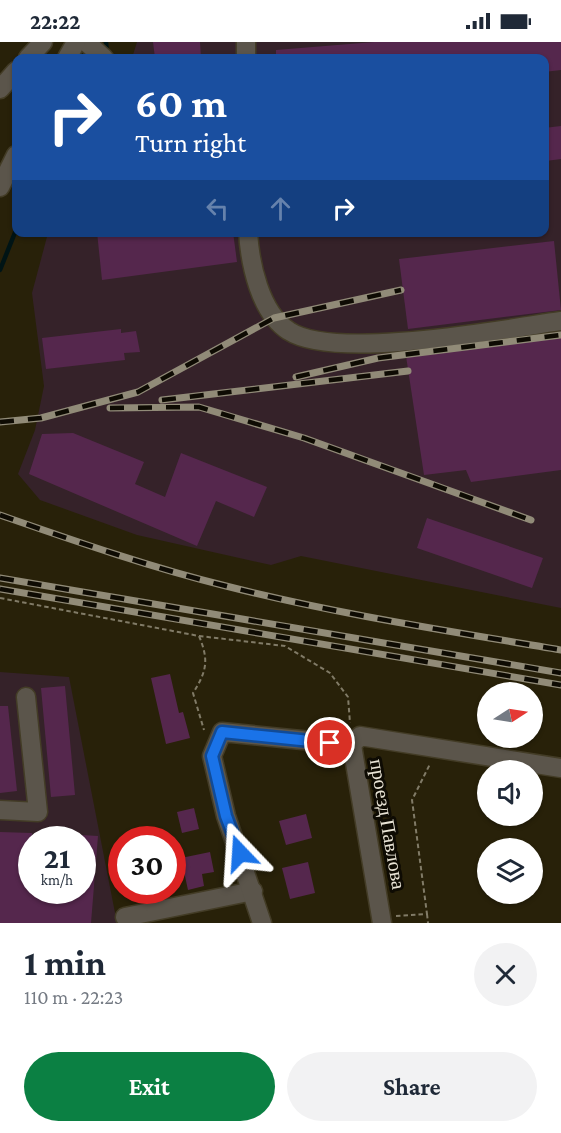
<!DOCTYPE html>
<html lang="en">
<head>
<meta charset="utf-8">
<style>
  body { margin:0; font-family:"Crimson Pro",serif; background:#f2f2f3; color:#1f2937; height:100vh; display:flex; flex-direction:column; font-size:22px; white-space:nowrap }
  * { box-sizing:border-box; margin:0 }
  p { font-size:20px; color:#747a83 }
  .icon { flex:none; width:33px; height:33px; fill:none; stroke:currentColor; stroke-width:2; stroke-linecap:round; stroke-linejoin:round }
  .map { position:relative; height:881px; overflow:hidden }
  .side { display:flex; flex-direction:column; background:#fff; flex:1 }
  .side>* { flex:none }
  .guide { position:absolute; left:12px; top:12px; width:537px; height:183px; border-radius:12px; box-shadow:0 2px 4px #0004; background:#1a4fa0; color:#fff; overflow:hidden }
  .needle { width:39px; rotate:78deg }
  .buttons { position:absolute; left:477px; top:640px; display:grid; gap:12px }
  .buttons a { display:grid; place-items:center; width:66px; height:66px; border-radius:50%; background:#fff; box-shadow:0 2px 4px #0004; font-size:30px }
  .speed { position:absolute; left:18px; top:784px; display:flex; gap:12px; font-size:30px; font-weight:700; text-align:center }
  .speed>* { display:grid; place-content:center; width:78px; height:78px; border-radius:50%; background:#fff; box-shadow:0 2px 4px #0004; line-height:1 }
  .speed small { font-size:15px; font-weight:400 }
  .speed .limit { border:9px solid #d22; background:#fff; color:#111 }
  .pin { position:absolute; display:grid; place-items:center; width:51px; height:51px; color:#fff; margin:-26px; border:3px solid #fff; border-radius:50%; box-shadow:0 2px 6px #0007 }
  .me { position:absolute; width:66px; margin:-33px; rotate:340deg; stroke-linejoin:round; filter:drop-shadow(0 0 4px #0008) }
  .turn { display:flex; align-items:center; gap:21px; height:126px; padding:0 24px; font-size:27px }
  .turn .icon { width:78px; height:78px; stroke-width:2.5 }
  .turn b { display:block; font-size:42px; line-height:51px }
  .lanes { display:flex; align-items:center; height:57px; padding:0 24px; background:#0003; justify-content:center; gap:30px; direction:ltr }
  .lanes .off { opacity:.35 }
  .round { display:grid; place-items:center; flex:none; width:63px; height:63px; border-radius:32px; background:#f2f2f3 }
  .overview { display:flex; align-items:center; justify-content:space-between; height:102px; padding:0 24px }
  h1 { font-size:36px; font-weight:700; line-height:45px }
  .button { display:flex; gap:12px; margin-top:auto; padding:12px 24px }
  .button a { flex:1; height:69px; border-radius:36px; background:#0b8043; color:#fff; font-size:24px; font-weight:700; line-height:69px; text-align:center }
  .button a+a { background:#f2f2f3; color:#1f2937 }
  .status { display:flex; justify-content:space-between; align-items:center; height:42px; padding:0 30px; background:#fff; direction:ltr }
  .status svg { height:16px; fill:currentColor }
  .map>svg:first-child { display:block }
  .industrial { fill:#352229; fill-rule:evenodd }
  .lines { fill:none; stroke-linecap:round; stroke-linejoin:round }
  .stream { stroke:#001415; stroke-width:4.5 }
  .building { fill:#55274d }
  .minor-casing { stroke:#433c26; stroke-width:21 }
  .path { stroke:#817b67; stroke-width:2; stroke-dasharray:4.5 3; stroke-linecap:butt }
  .minor { stroke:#5b554b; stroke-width:18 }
  .rail-casing { stroke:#918b78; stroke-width:7 }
  .rail { stroke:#0e0b03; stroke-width:4.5; stroke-dasharray:14; stroke-linecap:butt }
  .route-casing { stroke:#114b97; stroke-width:15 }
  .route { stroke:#1a73e8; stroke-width:10 }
  .labels { text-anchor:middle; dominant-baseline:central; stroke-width:6; stroke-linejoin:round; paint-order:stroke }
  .street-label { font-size:20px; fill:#e9e4d6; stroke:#0e0b03 }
</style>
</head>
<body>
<div class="status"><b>22:22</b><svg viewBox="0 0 49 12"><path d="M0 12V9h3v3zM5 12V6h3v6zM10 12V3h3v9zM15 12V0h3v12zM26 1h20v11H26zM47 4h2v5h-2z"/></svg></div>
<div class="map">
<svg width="561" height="881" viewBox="0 0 561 881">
  <rect width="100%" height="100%" fill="#282109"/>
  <g class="industrial">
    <polygon points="137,0 561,0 561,566 301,514 271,523 137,493 40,458 18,432 35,388 44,344 32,251 48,191 544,190 544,16 132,16"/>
    <path d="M0 630 69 635 117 881H0ZM32 798H82V849H32Z"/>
  </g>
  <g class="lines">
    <g class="stream">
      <polyline points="106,0 107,12"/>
      <polyline points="0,228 16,188"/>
    </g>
  </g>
  <g class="building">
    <polygon points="153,0 200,0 201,16 155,16"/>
    <polygon points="374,0 561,0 561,28 544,30 544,16 276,16 276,8"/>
    <polygon points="561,84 561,117 546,119 544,86"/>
    <polygon points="97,190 233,190 237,220 102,238"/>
    <polygon points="554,199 561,268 408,287 399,217"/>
    <polygon points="121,287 121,291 136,289 140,310 124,311 125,318 46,327 42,296"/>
    <polygon points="561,296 561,428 471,440 466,428 424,433 406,314"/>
    <polygon points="73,391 144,420 135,442 165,455 181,411 267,445 254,475 216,459 197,504 29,432 42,392"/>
    <polygon points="427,476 543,516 532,546 417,506"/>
    <polygon points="170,632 179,671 183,670 190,696 166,702 151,636"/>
    <polygon points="65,644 75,753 51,755 41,646"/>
    <polygon points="0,664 8,664 17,749 0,751"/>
    <polygon points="194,766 199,787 182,791 177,770"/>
    <polygon points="306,772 312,796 286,803 279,779"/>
    <polygon points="0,790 32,791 32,849 82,849 82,793 98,794 91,881 0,881"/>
    <polygon points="210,810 214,830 202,832 204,844 188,848 181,816"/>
    <polygon points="308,820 315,851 290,857 282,826"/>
  </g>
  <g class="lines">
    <g class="minor-casing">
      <g id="minor">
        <polyline points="86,0 104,16"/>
        <polyline points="246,0 246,16"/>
        <polyline points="28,16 43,0"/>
        <polyline points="67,16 76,0"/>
        <polyline points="0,47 16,29"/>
        <polyline points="0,145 16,113"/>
        <path d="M248 190C250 222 260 271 289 289 335 319 504 287 561 279"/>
        <polyline points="0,768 38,770 26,655"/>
        <polyline points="125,875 253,849"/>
        <polyline points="262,881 226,774 212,714 222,690 352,703"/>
        <polyline points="382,881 352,703 360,694 561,726"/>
      </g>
    </g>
    <g class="path">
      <path d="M0 556 199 594C209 618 207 629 193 651L204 688"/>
      <polyline points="199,594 285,604 330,631 348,655 350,681"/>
      <polyline points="427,872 428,881"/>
      <polyline points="396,874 427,872 412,758 430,722"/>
    </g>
    <use href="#minor" class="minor"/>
    <g class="rail-casing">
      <g id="rail">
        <polyline points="296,335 378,316 561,293"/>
        <polyline points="162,358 408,329"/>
        <polyline points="110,366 199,365 304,396 531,478"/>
        <polyline points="0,380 41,376 138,350 274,276 401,248"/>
        <path d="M0 473C75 499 149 525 226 544 336 572 449 589 561 608"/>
        <polyline points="0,536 561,631"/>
        <polyline points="0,547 561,643"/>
      </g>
    </g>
    <use href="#rail" class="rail"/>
  </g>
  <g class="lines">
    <g class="route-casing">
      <polyline id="route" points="240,811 226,774 212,714 222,690 330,701"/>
    </g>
    <use href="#route" class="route"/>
  </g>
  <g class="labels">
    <g class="street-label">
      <text transform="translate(388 782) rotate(80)">проезд Павлова</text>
    </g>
  </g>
</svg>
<div class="buttons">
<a><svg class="needle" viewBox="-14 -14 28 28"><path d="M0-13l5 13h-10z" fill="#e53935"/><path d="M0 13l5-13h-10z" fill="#747a83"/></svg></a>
<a><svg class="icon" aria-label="sound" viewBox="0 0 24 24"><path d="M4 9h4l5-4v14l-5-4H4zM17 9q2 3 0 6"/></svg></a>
<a><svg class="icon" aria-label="layers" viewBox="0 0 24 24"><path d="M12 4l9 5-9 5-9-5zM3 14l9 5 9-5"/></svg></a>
</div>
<div class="speed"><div>21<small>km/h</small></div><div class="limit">30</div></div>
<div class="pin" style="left:330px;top:701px;background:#d93025"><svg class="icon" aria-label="arrive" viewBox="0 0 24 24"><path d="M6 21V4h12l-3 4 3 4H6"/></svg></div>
<svg class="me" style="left:240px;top:811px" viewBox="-20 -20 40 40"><path d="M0-17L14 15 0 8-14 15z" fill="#1a73e8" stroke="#fff" stroke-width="4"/></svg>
<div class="guide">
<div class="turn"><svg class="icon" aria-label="right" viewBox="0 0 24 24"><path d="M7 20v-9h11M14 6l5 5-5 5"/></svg><div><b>60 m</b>Turn right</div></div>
<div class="lanes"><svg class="icon off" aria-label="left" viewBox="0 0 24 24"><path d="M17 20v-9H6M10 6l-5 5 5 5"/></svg><svg class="icon off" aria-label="ahead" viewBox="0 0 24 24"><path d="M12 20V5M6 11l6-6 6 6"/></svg><svg class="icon" aria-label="right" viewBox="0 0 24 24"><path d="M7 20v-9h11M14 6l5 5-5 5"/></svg></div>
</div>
</div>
<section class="side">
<div class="overview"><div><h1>1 min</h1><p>110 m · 22:23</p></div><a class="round"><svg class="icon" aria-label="close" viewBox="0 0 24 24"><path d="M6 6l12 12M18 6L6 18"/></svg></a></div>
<div class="button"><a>Exit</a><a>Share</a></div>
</section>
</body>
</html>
